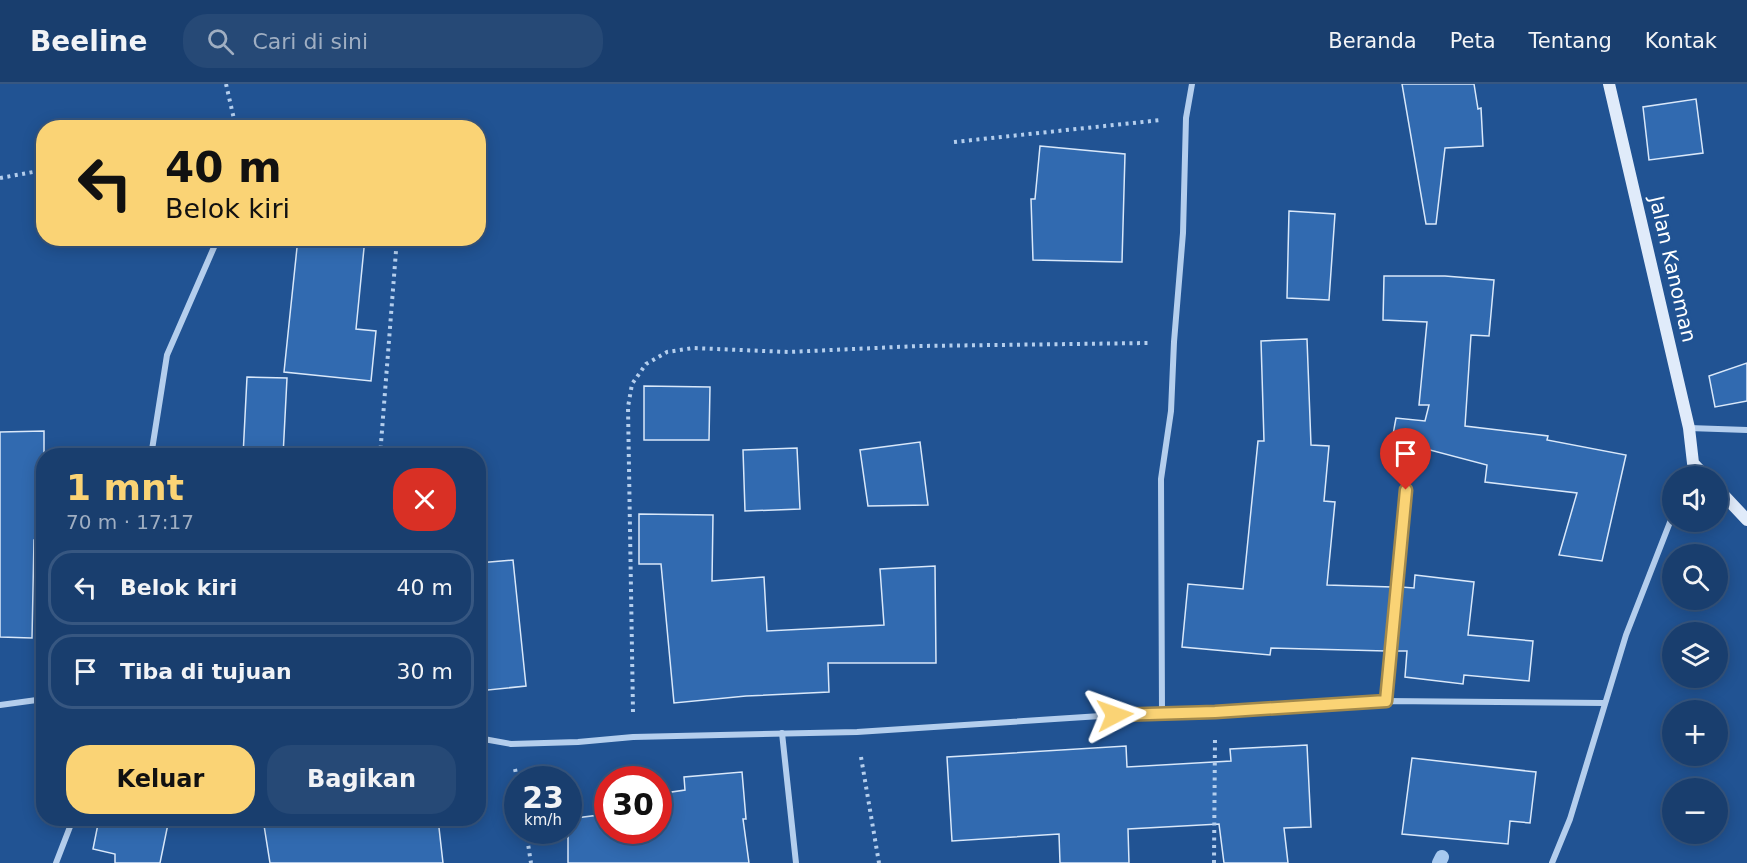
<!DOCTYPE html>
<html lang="id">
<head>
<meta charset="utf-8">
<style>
  body { margin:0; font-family:"DejaVu Sans",sans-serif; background:#264976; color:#f1f3f6; height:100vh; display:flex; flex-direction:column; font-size:22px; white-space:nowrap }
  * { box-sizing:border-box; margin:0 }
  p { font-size:20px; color:#9faec2 }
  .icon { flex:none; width:33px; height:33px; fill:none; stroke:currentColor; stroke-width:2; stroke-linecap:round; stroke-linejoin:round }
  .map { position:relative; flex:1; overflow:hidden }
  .side { position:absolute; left:36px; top:364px; width:450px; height:378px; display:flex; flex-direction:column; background:#193e6e; border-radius:24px; box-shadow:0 3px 15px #0003,0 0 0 2px #375781 }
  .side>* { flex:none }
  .banner { position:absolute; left:36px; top:36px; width:450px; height:126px; border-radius:24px; box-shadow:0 3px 15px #0003,0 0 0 2px #375781; background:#fad375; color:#111; overflow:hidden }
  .fabs { position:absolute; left:1662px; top:382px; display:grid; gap:12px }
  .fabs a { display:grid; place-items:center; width:66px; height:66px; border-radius:50%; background:#193e6e; box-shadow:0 3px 15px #0003,0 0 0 2px #375781; font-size:30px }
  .speed { position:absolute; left:504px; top:682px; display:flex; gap:12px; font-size:30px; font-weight:700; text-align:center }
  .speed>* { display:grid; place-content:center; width:78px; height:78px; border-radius:50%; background:#193e6e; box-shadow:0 3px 15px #0003,0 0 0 2px #375781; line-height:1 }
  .speed small { font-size:15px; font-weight:400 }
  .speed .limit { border:9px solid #d22; background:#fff; color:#111 }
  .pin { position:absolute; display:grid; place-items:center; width:51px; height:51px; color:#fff; margin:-62px -26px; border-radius:50% 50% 50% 0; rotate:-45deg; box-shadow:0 0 6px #0007 }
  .pin .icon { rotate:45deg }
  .me { position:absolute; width:66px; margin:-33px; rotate:86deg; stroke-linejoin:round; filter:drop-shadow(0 0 4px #0008) }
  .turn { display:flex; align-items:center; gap:21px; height:126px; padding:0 30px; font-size:27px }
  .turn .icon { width:78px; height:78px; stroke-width:2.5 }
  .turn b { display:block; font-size:42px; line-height:51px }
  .round { display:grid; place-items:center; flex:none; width:63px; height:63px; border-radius:24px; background:#264976 }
  .summary { display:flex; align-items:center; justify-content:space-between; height:102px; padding:0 30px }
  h1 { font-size:36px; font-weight:800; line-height:45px; color:#fad375 }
  .action { display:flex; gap:12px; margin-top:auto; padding:12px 30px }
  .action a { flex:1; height:69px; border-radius:24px; background:#fad375; color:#111; font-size:24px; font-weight:800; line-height:69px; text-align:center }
  .action a+a { background:#264976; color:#f1f3f6 }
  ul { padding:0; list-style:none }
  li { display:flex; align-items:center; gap:18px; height:75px; margin:0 12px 9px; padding:0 18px; border:3px solid #375781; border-radius:24px }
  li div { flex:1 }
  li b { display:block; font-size:22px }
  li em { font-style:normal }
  header { display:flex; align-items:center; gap:36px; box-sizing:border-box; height:84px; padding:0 30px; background:#193e6e; border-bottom:2px solid #375781 }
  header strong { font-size:28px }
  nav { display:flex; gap:33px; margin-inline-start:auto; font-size:21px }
  .search { width:420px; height:54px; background:#264976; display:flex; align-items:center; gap:15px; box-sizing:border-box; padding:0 21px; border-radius:24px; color:#9faec2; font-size:22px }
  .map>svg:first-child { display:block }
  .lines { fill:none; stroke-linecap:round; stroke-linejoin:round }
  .stream { stroke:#a7c9ef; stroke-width:14 }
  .building { fill:#316ab0; stroke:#d9e8fa; stroke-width:1.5 }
  .path { stroke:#b4ceed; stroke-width:4; stroke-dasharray:3 4.5; stroke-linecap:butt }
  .lane { stroke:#b4ceed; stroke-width:4.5 }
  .street { stroke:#b4ceed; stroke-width:6 }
  .secondary { stroke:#e0ebfa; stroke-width:12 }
  .route-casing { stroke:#a2894c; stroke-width:15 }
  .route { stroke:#fad375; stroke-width:10 }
  .labels { text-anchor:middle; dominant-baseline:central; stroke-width:6; stroke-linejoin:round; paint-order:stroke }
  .street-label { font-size:20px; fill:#fff; stroke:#215393 }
</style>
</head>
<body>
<header>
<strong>Beeline</strong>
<div class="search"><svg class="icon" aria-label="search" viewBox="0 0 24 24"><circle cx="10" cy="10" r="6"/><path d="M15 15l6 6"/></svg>Cari di sini</div>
<nav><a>Beranda</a><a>Peta</a><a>Tentang</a><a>Kontak</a></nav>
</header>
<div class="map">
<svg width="1747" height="779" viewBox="0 0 1747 779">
  <rect width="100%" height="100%" fill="#215393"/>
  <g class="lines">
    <polyline class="stream" points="1439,779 1442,773"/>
  </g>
  <g class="building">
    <polygon points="1402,0 1474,0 1478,25 1481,24 1483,62 1445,64 1436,140 1426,140"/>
    <polygon points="1696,15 1703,69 1649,76 1643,23"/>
    <polygon points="1040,62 1125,70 1122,178 1033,176 1031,115 1035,115"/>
    <polygon points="1289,127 1335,130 1329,216 1287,214"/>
    <polygon points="298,154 365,154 356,245 376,247 371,297 284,288"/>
    <polygon points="1384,192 1445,192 1494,196 1489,252 1471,251 1465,342 1548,352 1547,356 1626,371 1602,477 1559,471 1577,409 1485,398 1487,381 1392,356 1396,334 1425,337 1429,321 1419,321 1427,238 1383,236"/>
    <polygon points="1307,255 1311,361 1329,362 1324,417 1335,418 1327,501 1392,503 1386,567 1271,564 1270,571 1182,563 1188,500 1243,505 1258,357 1264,357 1261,257"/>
    <polygon points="1747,279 1747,317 1715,323 1709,292"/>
    <polygon points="247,293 287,294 283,372 243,372"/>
    <polygon points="644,302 710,303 709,356 644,356"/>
    <polygon points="44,347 44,456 34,456 32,554 0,553 0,348"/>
    <polygon points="920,358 928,421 868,422 860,366"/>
    <polygon points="797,364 800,425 745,427 743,366"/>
    <polygon points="639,430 713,431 712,497 764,493 767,547 884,541 880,485 935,482 936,579 828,579 829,608 746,612 674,619 661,480 639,480"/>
    <polygon points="513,476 526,602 478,607 478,479"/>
    <polygon points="1415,491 1474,498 1468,551 1533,557 1529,597 1464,591 1463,600 1405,593 1407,567 1395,567 1401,503 1414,504"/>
    <polygon points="1307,661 1311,743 1284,744 1288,779 1224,779 1219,740 1128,745 1129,779 1060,779 1059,750 952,757 947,673 1126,662 1127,683 1231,677 1230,665"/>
    <polygon points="1412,674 1536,688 1530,739 1510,737 1508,760 1402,750"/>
    <polygon points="742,688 746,735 743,735 749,779 568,779 568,735 607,730 608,717 608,747 658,747 658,710 685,706 684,693"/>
    <polygon points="99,735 169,735 160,779 115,779 115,770 93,765"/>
    <polygon points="263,735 438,735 443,779 270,779"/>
  </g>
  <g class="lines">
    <g class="path">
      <polyline points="226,0 236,44"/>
      <polyline points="954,58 1161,36"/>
      <polyline points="0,94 44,86"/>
      <polyline points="380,372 397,154"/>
      <polyline points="633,628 628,323 632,300 646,280 667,268 693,264 788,268 919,262 1149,259"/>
      <polyline points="861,673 879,779"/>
      <polyline points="515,685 518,699"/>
      <polyline points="526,747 531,779"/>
      <polyline points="1214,779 1215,653"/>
    </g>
    <polyline class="lane" points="1386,617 1406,406"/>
    <g class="street">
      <polyline points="1689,344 1747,346"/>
      <polyline points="151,372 167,271 218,154"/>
      <polyline points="1688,393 1693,380"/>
      <polyline points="0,621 44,615"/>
      <polyline points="1162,628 1161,395 1171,327 1174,258 1183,149 1186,34 1192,0"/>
      <polyline points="782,649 796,779"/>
      <polyline points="478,654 511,660 578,658 633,653 857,648 1162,628 1215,628 1386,617 1604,619"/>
      <polyline points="56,779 73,735"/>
      <polyline points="1552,779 1570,735 1626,551 1672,433"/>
    </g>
    <g class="secondary">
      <polyline points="1609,0 1689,344 1693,379 1706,393"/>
      <polyline points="1718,405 1747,436"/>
    </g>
  </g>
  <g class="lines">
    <g class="route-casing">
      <polyline id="route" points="1115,631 1215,628 1386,617 1406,406"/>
    </g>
    <use href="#route" class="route"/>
  </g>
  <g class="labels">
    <g class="street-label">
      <text transform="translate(1673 185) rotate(77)">Jalan Kanoman</text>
    </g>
  </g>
</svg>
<div class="fabs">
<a><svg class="icon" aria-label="sound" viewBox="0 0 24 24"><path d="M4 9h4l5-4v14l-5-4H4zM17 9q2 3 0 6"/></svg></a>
<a><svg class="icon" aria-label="search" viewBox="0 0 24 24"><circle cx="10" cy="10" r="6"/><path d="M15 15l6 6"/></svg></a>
<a><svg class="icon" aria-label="layers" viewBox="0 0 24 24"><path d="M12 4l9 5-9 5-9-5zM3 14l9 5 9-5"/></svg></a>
<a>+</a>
<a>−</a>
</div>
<div class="speed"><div>23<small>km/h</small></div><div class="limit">30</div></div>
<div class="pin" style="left:1406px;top:406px;background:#d93025"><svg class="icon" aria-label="arrive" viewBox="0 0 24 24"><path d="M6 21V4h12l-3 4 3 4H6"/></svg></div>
<svg class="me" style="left:1115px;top:631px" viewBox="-20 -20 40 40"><path d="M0-17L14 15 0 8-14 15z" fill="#fad375" stroke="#fff" stroke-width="4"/></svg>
<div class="banner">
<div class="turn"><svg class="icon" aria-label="left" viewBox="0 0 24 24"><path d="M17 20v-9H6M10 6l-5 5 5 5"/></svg><div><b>40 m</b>Belok kiri</div></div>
</div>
<section class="side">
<div class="summary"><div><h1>1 mnt</h1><p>70 m · 17:17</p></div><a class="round" style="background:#d93025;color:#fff"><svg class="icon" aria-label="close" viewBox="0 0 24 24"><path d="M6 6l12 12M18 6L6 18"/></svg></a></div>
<ul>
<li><svg class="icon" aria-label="left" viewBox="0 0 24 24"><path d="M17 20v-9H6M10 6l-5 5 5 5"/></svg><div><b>Belok kiri</b></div><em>40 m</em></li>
<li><svg class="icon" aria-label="arrive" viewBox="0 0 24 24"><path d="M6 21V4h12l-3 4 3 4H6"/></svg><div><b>Tiba di tujuan</b></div><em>30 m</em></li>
</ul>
<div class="action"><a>Keluar</a><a>Bagikan</a></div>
</section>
</div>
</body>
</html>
